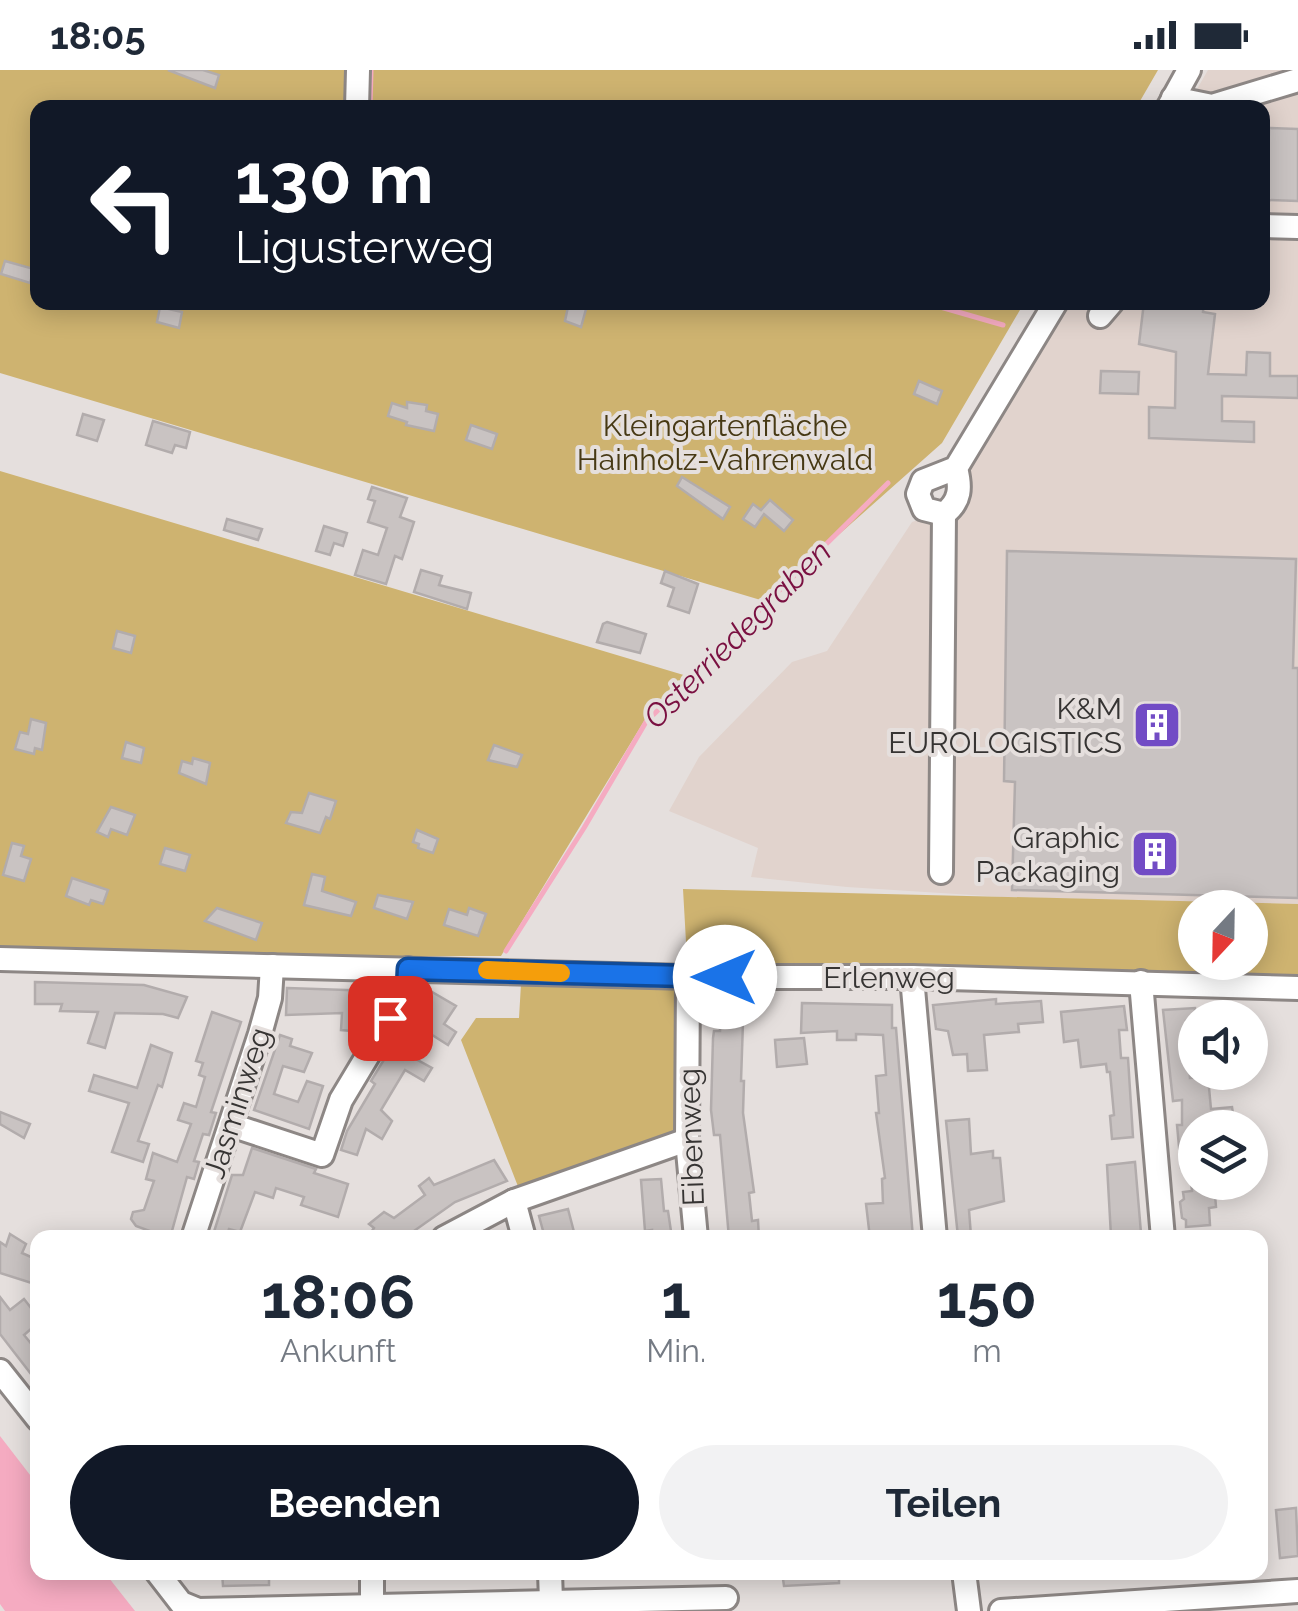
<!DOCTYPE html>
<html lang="de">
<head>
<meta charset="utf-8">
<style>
  body { margin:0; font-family:Raleway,sans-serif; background:#f2f2f3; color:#1f2937; height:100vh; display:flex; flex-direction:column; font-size:38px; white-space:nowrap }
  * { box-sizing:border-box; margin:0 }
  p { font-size:32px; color:#747a83 }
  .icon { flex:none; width:55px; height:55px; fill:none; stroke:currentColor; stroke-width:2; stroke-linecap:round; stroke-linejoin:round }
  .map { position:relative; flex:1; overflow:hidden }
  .sheet { position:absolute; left:30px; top:1160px; width:1238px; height:350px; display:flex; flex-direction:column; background:#fff; border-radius:20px; box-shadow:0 5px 25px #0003 }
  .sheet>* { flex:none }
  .banner { position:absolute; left:30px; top:30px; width:1240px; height:210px; border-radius:20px; box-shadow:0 5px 25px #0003; background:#111827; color:#fff; overflow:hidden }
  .needle { width:65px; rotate:202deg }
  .controls { position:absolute; left:1178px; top:820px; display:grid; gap:20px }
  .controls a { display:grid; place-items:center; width:90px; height:90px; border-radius:50%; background:#fff; box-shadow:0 5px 25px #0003; font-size:50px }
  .pin { position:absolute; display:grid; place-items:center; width:85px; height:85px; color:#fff; margin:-42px; border-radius:20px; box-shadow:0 5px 15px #0006 }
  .me { position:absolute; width:110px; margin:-55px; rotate:270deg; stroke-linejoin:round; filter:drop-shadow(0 0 8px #0008) }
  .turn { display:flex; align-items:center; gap:35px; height:210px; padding:0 40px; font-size:45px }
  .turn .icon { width:130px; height:130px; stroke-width:2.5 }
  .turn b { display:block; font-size:70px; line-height:85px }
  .eta { display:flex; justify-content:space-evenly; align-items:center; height:170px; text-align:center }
  .eta b { font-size:60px; font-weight:700; line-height:70px }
  .button { display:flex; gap:20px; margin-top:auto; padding:20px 40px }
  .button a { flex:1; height:115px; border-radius:60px; background:#111827; color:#fff; font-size:40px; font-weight:700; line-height:115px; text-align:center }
  .button a+a { background:#f2f2f3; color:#1f2937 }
  .status { display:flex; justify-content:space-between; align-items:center; height:70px; padding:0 50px; background:#fff; direction:ltr }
  .status svg { height:28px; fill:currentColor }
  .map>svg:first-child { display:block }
  .built { fill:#e1d3cd }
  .green { fill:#ceb370; fill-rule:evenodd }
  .water { fill:#f5abc1 }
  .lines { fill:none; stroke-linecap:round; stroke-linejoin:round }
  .stream { stroke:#f5abc1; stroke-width:5 }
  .building { fill:#c9c3c2; stroke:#b2acac; stroke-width:2.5 }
  .minor-casing { stroke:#8d8785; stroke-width:28 }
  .minor { stroke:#fff; stroke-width:22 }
  .route-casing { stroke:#114b97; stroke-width:25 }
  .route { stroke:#1a73e8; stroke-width:18 }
  .slow { stroke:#f59e0b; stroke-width:18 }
  .labels { text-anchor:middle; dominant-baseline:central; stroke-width:8; stroke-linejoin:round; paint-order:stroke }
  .park-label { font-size:30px; fill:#473914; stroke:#e5dfdd }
  .poi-label { font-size:30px; fill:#363433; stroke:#e5dfdd; text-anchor:end }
  .street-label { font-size:30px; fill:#363433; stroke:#e5dfdd }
  .water-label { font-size:32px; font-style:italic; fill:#7a1041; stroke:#e5dfdd }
</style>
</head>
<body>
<div class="status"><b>18:05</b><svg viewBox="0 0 49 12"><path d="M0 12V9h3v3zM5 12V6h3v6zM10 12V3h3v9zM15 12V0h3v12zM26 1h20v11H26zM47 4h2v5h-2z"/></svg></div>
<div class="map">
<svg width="1298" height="1541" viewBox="0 0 1298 1541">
  <rect width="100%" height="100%" fill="#e5dfdd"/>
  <g class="built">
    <polygon points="1208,0 1298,0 1298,146 1263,146 1262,38 1186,38"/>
    <polygon points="1263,167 1298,168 1298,834 1003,827 847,817 751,807 758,778 669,741 699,687 792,592 827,581 912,452 935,444 944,444 956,398 1061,233 1262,232"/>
  </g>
  <g class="green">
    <polygon points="0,0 1158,0 1136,38 38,38 38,232 1024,233 942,373 764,531 0,303"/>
    <polygon points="0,401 687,606 649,643 501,886 259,886 0,879"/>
    <path d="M683 819 1298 834V920L688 907ZM1195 838H1250V892H1195Z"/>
    <polygon points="521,914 674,915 678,919 677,1061 519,1119 461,970 476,948 519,948"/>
  </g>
  <polygon class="water" points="0,1366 37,1414 38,1502 105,1503 135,1541 5,1541 0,1534"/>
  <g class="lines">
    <g class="stream">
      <polyline points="370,38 371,0"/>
      <polyline points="923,232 1003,255"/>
      <polyline points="506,881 584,758 646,652 888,413"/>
    </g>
  </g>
  <g class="building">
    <polygon points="168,0 203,0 219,5 215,18"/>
    <polygon points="1269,58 1298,59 1298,131 1267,130"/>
    <polygon points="5,191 34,199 30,213 1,204"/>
    <polygon points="569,232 588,232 581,257 565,251"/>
    <polygon points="1144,232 1204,232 1203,242 1215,244 1208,304 1246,305 1247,282 1270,283 1270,306 1298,306 1298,328 1222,326 1222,351 1254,352 1254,372 1149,368 1149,337 1175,338 1176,282 1139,274"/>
    <polygon points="160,237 182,242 179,258 157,252"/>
    <polygon points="1101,301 1139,302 1138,324 1100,323"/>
    <polygon points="919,311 942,321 937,334 914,324"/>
    <polygon points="407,332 427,335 426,341 438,344 434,361 406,355 407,352 388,346 392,333 407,338"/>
    <polygon points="83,344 104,350 97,371 77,365"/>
    <polygon points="153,351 190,362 186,378 175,375 172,383 146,375"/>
    <polygon points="471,355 497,364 492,379 466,370"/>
    <polygon points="682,407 730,437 723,449 677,416"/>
    <polygon points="372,417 407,428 400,447 414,452 402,489 395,486 386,514 355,505 363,480 378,485 387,458 368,452 375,431 368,429"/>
    <polygon points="770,430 793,450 784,461 764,444 755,457 743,449 753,434 761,440"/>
    <polygon points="227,449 262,459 258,470 224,460"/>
    <polygon points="324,456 347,463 343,476 334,473 330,485 316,481"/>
    <polygon points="1007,481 1296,489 1293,598 1298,598 1298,828 1012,820 1015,712 1004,711"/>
    <polygon points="421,500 442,506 439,515 471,523 467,539 414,522"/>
    <polygon points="665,501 698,514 689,543 668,536 674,518 661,513"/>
    <polygon points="607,552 646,564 640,583 597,572 603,554"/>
    <polygon points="117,561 135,566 131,583 113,578"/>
    <polygon points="31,649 46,653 42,680 35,678 34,684 15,679 20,662 28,664"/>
    <polygon points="126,672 144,678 141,693 122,688"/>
    <polygon points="494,675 522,685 517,697 488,690"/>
    <polygon points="193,688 210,693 206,714 179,703 182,691 192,694"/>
    <polygon points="309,723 336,731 330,749 326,747 320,763 286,753 291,742 302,743"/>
    <polygon points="111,737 135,745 127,765 111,759 108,767 97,762"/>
    <polygon points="417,760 438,769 433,783 418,778 419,774 413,772"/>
    <polygon points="12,773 24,776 21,786 31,789 24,811 3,805"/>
    <polygon points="165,778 190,785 185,801 160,794"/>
    <polygon points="312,804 325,807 322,821 356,832 351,846 304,835"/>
    <polygon points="72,808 108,820 103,834 91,830 89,835 66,826"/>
    <polygon points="378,825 413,832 407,849 374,838"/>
    <polygon points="217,838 262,853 256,870 205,851"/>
    <polygon points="469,838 486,844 478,866 444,855 449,839 467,845"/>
    <polygon points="35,912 144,915 187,927 178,948 163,944 115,943 105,978 88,973 98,942 60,941 62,934 35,934"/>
    <polygon points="287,918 376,921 388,923 381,934 376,934 375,943 365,943 364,962 341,960 342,943 286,945"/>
    <polygon points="427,919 456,936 444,954 456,962 448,975 429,963 414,988 432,998 424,1011 405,1000 381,1040 392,1051 382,1069 366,1059 357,1085 341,1080 347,1061 375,1014 371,1011"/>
    <polygon points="996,929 996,934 1041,931 1043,952 1018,954 1019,962 984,965 987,1000 968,1001 967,984 953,985 948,961 936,959 933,935"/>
    <polygon points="720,931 743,931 743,935 755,937 755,948 743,952 741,1011 744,1011 743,1043 754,1122 749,1123 752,1151 758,1150 759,1168 729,1168 720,1065 714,1065 711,1040 713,968 714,961 720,961"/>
    <polygon points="802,933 892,935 892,958 896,958 913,1168 870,1168 866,1134 883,1133 882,1109 885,1108 876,1043 879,1043 876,1006 886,1005 883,965 856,964 856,970 837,970 837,961 801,963"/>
    <polygon points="1124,936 1127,960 1119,960 1121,988 1128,988 1133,1067 1112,1069 1110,1046 1114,1045 1110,1002 1107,1002 1106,994 1081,997 1078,970 1064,972 1061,942"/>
    <polygon points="1195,938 1195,951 1186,951 1190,1008 1208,1007 1211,1039 1232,1037 1234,1050 1201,1052 1202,1058 1195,1058 1195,1097 1181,1098 1177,1055 1182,1055 1182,1030 1173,1031 1163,940"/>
    <polygon points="212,942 241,952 211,1042 216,1043 209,1065 203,1064 194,1091 199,1092 194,1109 187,1107 170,1168 157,1168 158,1164 136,1156 131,1149 133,1142 144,1140 154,1111 146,1109 153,1083 177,1092 191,1054 178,1050 184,1033 196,1037 205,1007 199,1005 203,993 196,991"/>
    <polygon points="280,965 292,969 290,976 312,983 304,1002 283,996 274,1024 298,1032 307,1011 323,1016 309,1059 254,1040"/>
    <polygon points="804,968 807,994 777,997 775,970"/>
    <polygon points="151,975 172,983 162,1017 158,1015 138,1071 149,1074 143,1092 112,1082 129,1033 89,1021 94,1005 137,1018"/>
    <polygon points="0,1042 30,1054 24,1068 0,1054"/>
    <polygon points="969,1049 971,1084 993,1081 993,1088 1000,1088 1004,1131 969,1140 971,1166 958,1167 946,1051"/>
    <polygon points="252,1078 316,1099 314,1103 348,1114 338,1147 301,1135 304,1127 276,1118 273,1128 255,1122 240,1162 229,1159 226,1168 212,1168 232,1105 243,1105"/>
    <polygon points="494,1090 507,1111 455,1132 404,1168 367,1168 374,1158 369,1154 384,1142 394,1148 425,1125 419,1116 429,1108 434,1115"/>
    <polygon points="1135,1092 1141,1163 1111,1166 1107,1095"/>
    <polygon points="661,1109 664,1141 668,1141 672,1168 652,1168 652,1160 645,1161 641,1110"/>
    <polygon points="1191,1112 1214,1112 1216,1137 1209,1138 1210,1155 1186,1157 1186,1150 1182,1148 1180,1132 1184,1129 1183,1122 1192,1121"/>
    <polygon points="568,1139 574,1162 545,1168 539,1146"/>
    <polygon points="10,1164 26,1174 22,1183 38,1190 38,1215 0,1203 0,1172 6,1176"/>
    <polygon points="0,1227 10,1240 24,1229 38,1247 38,1253 24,1265 38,1282 38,1313 0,1264"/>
    <polygon points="1296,1438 1298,1486 1280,1488 1276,1440"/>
    <polygon points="222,1502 269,1502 269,1515 223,1516"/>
    <polygon points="782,1502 839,1502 839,1513 784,1516"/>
  </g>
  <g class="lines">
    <g class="minor-casing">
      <g id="minor">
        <polyline points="1173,28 1212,36 1298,10"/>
        <polyline points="357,38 358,0"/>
        <polyline points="1168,38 1189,0"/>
        <polyline points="1262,156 1298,157"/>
        <polyline points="1100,246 1112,232"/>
        <path d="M956 398C961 417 961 431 944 444L924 439 918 424 923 411 956 398 1056 232"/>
        <polyline points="941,802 944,444"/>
        <polyline points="0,889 688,907 912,907 1298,918"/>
        <polyline points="688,907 687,1070 696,1168"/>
        <polyline points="912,907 935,1168"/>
        <polyline points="1141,912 1163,1168"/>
        <polyline points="231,1055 322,1085 341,1030 407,920 408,899"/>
        <polyline points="514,1131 524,1168"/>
        <polyline points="193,1168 260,964 270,928 272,896"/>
        <polyline points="444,1168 514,1131 687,1070"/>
        <polyline points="0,1301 38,1349"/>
        <polyline points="157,1502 181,1533 198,1540 726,1528"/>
        <polyline points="372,1502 372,1535"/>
        <polyline points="550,1502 551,1531"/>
        <polyline points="964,1502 969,1541"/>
        <polyline points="1001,1541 1298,1521"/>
      </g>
    </g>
    <use href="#minor" class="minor"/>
  </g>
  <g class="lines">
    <g class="route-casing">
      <polyline id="route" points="390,948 407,920 408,899 725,907"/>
    </g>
    <use href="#route" class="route"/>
    <polyline class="slow" points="487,900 561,903"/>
  </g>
  <defs>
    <g id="building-square" transform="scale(2.5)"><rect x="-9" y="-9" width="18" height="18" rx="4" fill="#724cc5" stroke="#e5dfdd"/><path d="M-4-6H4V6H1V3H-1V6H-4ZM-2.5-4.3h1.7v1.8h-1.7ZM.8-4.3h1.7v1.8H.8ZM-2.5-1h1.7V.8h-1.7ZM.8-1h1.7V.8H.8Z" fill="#fff"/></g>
  </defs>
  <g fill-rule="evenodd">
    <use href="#building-square" x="1157" y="655"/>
    <use href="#building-square" x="1155" y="784"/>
  </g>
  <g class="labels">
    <g class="park-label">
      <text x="725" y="355">Kleingartenfläche<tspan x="725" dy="34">Hainholz-Vahrenwald</tspan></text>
    </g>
    <g class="poi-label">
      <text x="1122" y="638">K&amp;M<tspan x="1122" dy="34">EUROLOGISTICS</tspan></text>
      <text x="1120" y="767">Graphic<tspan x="1120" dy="34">Packaging</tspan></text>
    </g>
    <g class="street-label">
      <text x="889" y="907">Erlenweg</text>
      <text transform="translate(237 1033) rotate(-72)">Jasminweg</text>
      <text transform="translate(691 1067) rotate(-92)">Eibenweg</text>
    </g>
    <g class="water-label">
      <text transform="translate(737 564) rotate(-45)">Osterriedegraben</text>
    </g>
  </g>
</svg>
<div class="controls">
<a><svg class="needle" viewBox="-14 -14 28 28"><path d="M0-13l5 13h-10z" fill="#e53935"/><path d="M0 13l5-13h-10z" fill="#747a83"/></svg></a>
<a><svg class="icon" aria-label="sound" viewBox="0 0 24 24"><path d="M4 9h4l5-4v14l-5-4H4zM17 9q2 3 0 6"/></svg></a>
<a><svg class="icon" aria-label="layers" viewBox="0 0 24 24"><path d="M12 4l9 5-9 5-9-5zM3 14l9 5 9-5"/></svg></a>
</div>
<div class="pin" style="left:390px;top:948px;background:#d93025"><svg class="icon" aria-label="arrive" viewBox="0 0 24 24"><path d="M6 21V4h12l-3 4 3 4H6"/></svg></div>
<svg class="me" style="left:725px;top:907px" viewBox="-20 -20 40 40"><circle r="19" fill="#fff"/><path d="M0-13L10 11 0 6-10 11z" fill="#1a73e8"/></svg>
<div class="banner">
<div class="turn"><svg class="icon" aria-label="left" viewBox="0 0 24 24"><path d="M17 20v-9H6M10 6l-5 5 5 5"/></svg><div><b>130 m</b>Ligusterweg</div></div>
</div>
<section class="sheet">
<div class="eta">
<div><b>18:06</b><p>Ankunft</p></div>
<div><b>1</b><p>Min.</p></div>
<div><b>150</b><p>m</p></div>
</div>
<div class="button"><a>Beenden</a><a>Teilen</a></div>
</section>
</div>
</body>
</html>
